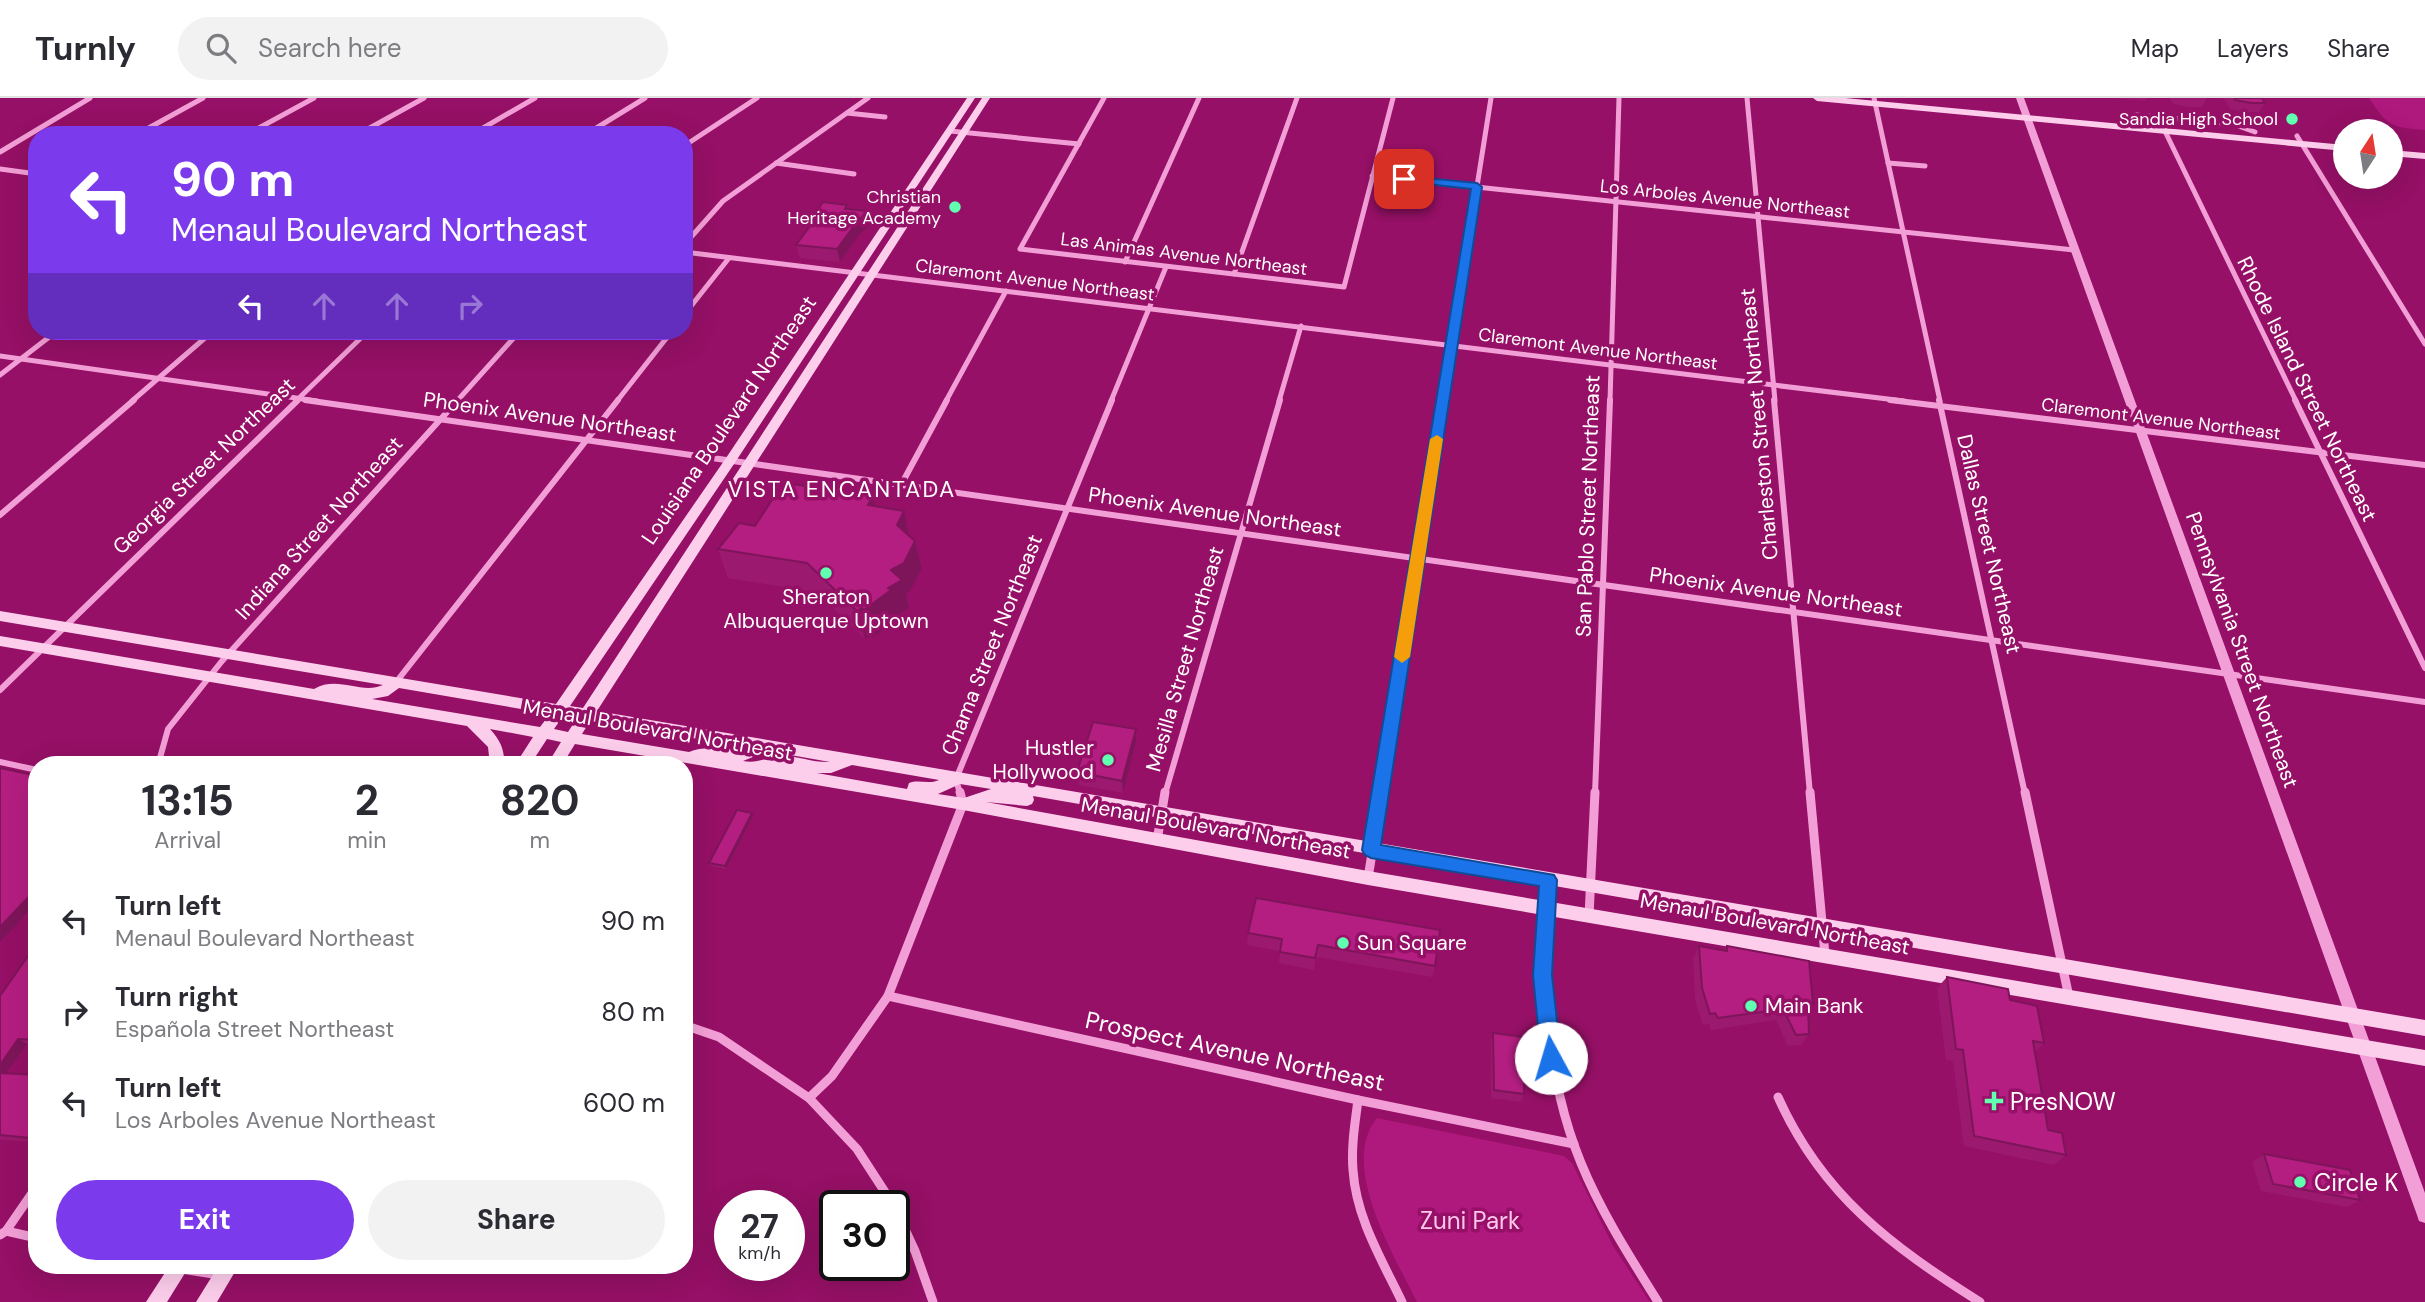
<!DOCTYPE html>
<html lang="en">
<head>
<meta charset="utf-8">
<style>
  body { margin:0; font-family:"DM Sans",sans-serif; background:#f2f2f3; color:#2b2b33; height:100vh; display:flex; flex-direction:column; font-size:26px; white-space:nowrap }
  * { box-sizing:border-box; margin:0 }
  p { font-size:23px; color:#7c7c81 }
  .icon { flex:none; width:38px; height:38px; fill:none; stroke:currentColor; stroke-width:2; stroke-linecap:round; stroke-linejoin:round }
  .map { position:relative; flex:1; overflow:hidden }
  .sheet { position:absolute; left:28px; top:658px; width:665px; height:518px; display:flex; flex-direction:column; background:#fff; border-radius:28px; box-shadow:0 7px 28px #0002 }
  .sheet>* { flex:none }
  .hud { position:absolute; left:28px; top:28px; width:665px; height:214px; border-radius:28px; box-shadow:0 7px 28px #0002; background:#7c3aed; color:#fff; overflow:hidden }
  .needle { width:46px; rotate:12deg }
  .fabs { position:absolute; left:2333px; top:21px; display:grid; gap:14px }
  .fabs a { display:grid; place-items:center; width:70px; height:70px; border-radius:50%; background:#fff; box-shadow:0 7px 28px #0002; font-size:35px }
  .speed { position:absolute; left:714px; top:1092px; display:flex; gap:14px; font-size:35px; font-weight:700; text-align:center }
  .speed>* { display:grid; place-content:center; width:91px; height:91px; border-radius:50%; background:#fff; box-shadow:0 7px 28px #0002; line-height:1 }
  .speed small { font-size:18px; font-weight:400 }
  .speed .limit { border:4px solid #111; border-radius:10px; background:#fff; color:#111 }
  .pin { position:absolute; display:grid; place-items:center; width:60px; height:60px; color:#fff; margin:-30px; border-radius:14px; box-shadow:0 4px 10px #0006 }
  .me { position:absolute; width:77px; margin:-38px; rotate:354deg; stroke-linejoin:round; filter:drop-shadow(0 0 5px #0008) }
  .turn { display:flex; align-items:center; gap:24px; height:147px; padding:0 28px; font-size:32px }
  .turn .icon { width:91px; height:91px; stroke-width:2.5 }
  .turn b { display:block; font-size:49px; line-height:60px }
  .lanes { display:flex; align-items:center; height:66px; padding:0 28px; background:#0003; justify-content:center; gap:35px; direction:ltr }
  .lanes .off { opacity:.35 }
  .eta { display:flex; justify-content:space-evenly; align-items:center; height:119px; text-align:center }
  .eta b { font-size:42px; font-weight:700; line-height:49px }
  .primary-button { display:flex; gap:14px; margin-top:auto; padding:14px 28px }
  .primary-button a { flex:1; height:80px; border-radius:42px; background:#7c3aed; color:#fff; font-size:28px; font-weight:700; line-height:80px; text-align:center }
  .primary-button a+a { background:#f2f2f3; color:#2b2b33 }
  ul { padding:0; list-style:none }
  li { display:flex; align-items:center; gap:21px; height:91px; padding:0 28px }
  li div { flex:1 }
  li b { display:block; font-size:26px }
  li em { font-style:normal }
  header { display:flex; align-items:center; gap:42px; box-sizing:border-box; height:98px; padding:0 35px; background:#fff; border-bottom:2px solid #e1e1e2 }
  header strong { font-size:33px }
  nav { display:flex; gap:38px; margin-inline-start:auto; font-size:24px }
  .search { width:490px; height:63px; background:#f2f2f3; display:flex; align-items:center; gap:18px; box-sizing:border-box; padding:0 24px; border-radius:38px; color:#7c7c81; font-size:26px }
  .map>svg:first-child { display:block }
  .green { fill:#af187c }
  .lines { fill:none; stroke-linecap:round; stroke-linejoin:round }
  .minor-far2 { stroke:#f39fd7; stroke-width:5 }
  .minor-far1 { stroke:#f39fd7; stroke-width:6 }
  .minor { stroke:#f39fd7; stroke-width:9 }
  .tertiary { fill:#f39fd7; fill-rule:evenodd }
  .secondary { fill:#fdceec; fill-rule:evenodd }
  .wall { fill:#9b1a6f }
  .shaded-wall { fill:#7e155a }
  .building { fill:#b41e81; stroke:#7e155a; stroke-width:2 }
  .route { fill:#1a73e8; stroke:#114b97; stroke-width:2 }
  .slow { fill:#f59e0b }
  .poi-dot { fill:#61ffb0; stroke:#951066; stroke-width:2.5 }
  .labels { text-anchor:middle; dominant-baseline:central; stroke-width:7; stroke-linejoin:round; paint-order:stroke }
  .far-poi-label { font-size:18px; fill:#fff; stroke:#951066; text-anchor:end }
  .far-street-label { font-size:18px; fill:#fff; stroke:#951066 }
  .street-label { font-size:21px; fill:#fff; stroke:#951066 }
  .poi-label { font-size:21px; fill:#fff; stroke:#951066; text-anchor:start }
  .neighbourhood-label { font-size:23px; letter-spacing:2px; fill:#fff; stroke:#951066 }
  .near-street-label { font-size:24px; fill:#fff; stroke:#951066 }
  .near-poi-label { font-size:24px; fill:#fff; stroke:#951066; text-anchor:start }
  .near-park-label { font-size:24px; fill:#fec6eb; stroke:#951066 }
</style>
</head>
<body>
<header>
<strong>Turnly</strong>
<div class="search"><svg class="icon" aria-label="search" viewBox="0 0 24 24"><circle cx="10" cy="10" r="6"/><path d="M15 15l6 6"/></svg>Search here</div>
<nav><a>Map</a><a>Layers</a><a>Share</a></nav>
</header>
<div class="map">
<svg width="2425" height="1204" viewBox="0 0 2425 1204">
  <rect width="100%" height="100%" fill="#951066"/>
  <g class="green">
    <path d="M2369 0H2425V32C2391 29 2388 29 2369 0Z"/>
    <path d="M1377 1020 1564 1058 1572 1065 1613 1148 1650 1204H1417C1395 1159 1338 1067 1377 1020Z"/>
  </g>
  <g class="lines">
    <g class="minor-far2">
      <polyline points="1104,0 1020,151 1344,189 1393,0"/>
      <polyline points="1747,0 1775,303"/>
      <polyline points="1874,0 1940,303"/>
      <polyline points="847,15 885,19"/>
      <polyline points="2124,22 2136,17 2233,26 2255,34"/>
      <polyline points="2161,25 2296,303"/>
      <polyline points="950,33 1079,46"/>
      <polyline points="136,37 203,0"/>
      <polyline points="246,37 314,0"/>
      <polyline points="357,37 424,0"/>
      <polyline points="471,37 535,0"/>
      <polyline points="585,37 645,0"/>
      <polyline points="2297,38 2425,246"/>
      <polyline points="684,48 757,0"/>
      <polyline points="0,54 90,0"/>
      <polyline points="776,65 854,76"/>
      <polyline points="1888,65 1925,68"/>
      <polyline points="0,71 37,76"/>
      <polyline points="1372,78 2074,152"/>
      <polyline points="684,147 723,103 868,0"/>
      <polyline points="684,154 1904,303"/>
      <polyline points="1125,164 1199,0"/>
      <polyline points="1234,176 1297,0"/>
      <polyline points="684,217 729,160"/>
      <polyline points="0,258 317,303"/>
      <polyline points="0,277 57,233"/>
      <polyline points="132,303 213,233"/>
      <polyline points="296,303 368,233"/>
      <polyline points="457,303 520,233"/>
      <polyline points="617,303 672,233"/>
      <polyline points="946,303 1006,193"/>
      <polyline points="1111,303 1166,169"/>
      <polyline points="1279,303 1301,228"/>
      <polyline points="1443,303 1491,0"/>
      <polyline points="1610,303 1619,0"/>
    </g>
    <g class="minor-far1">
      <polyline points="305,302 2425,604"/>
      <polyline points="1774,302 1810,696"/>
      <polyline points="1890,302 2425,367"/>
      <polyline points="1939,302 2025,696"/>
      <polyline points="2295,302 2425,570"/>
      <polyline points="901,387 947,302"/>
      <polyline points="0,417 134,302"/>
      <polyline points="397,583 618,302"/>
      <polyline points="0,592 298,302"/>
      <polyline points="0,664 37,672"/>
      <polyline points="158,667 168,631 222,563 458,302"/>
      <polyline points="960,696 956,681 1112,302"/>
      <polyline points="1165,696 1280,302"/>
      <polyline points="1381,696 1443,302"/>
      <polyline points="1595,696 1610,302"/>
    </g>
    <g class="minor">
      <polyline points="1810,694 1825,857"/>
      <polyline points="2025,694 2069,899"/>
      <polyline points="1157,743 1165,694"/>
      <polyline points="1368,780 1382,694"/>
      <path d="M1548 782C1542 877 1544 975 1581 1065 1601 1114 1630 1159 1658 1204"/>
      <polyline points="1589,818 1595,694"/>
      <polyline points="888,898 1358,1002 1574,1046"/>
      <polyline points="684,927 719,939 809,1000 857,1051 894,1108"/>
      <path d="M1778 999C1822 1097 1891 1148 1980 1204"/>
      <polyline points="809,1000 832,978 888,898 963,706 960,694"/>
      <path d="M1358 1002C1355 1025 1351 1049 1353 1072 1356 1120 1382 1162 1402 1204"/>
      <polyline points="894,1108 915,1153 933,1204"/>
      <polyline points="6,1133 37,1140"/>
      <polyline points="0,1137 6,1133 37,1088"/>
      <polyline points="155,1167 220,1177"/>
    </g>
    <polygon class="tertiary" points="2016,0 2024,0 2425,1095 2425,1125 2419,1123 2417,1117"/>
    <g class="secondary">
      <path d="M967 0H975L734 366 570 608 583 610 982 0H990L597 613 2425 922V938L1033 698 1034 702 1032 706 1027 708 986 704 1368 773 2425 952V968L1368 787 963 712 575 646 562 667H547L561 644 547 641 530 667H515L533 639 490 631C500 642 505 652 504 667H490L488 649 467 628 0 548V538L314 591C338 577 361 597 383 587L0 523V513L556 606 726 360ZM399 590 550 616 540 629 372 601 388 598ZM563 618 577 620 568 634 554 631ZM590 623 606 625 750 650C731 654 706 646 689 654L582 636ZM768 653 830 664C814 665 799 658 783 658 768 658 759 666 743 663ZM852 667 939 682C928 687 919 681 909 685L907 691 817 675H831ZM960 686 991 691 964 700 938 696Z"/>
      <polygon points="1813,0 1845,0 2345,47 2345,53 1817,3"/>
      <polygon points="2390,52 2425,55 2425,61 2390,58"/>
      <polygon points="170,1167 190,1167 167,1204 146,1204"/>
      <polygon points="219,1167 239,1167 217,1204 196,1204"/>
    </g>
  </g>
  <g class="wall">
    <polygon points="2116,0 2147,0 2145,3"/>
    <polygon points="2170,0 2207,0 2202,9 2189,9 2173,6"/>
    <polygon points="2223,0 2262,0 2265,5 2259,14 2245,14 2230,11"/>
    <polygon points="847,107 848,111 868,113 871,126 859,137 840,164 800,160 796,147 810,129 809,124"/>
    <polygon points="787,395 873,398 876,408 904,413 910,438 915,443 922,471 910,493 906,496 909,510 898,517 898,521 872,540 870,538 865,541 816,494 728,480 718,451 755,428"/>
    <polygon points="1136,631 1136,644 1123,695 1079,687 1077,674"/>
    <polygon points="753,718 726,771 711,768 709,765"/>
    <polygon points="1248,835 1435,868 1432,879 1316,859 1314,872 1279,865 1280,853 1247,847"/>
    <polygon points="1699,848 1724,853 1727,848 1813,906 1808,914 1809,936 1801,947 1788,948 1776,922 1711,932 1709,926 1703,927 1695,902 1693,860"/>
    <polygon points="37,859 37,947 27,946 7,975 37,977 37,1044 0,1042 0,898"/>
    <polygon points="1947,879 2010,902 2044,945 2035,954 2048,1032 2066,1057 2054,1067 1964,1048 1953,963 1946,962 1937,890"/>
    <polygon points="1493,935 1524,996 1521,1004 1491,1000 1491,943"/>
    <polygon points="2264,1056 2360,1102 2347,1109 2261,1093 2252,1064"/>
  </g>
  <g class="shaded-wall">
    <polygon points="868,113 871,126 859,137 840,164 837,151 857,124"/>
    <polygon points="873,398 880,427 868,407"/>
    <polygon points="904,413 910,441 897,427"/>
    <polygon points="915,443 922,471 910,493 906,496 909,510 898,517 898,521 872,540 864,512 888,490 891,472"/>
    <polygon points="862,510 870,538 865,541 857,513"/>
    <polygon points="1136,631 1136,644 1123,695 1122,683"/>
    <polygon points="752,715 753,718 726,771 725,768"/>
    <polygon points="37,790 37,804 0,844 0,829"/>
    <polygon points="18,941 27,946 3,980 0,978 0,967"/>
    <polygon points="37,1030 37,1043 31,1040"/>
  </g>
  <g class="building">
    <polygon points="2234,0 2262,0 2265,5 2251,5 2235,2"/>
    <polygon points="823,104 847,107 845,111 868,113 857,124 837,151 796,147 813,124 809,124"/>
    <polygon points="792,386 873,398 868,407 904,413 897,427 915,443 904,465 891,472 902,482 888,490 891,492 864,512 862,510 857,513 807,465 718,451 739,425 755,428 777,394 787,395"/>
    <polygon points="1093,624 1136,631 1122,683 1077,674"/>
    <polygon points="0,670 37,678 37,683 31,689 37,690 37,790 0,829"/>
    <polygon points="737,712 752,715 725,768 709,765"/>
    <polygon points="1256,800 1440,832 1435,868 1318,847 1315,860 1280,854 1282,841 1248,835"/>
    <polygon points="1699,848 1727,853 1727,848 1809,863 1813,906 1808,908 1809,936 1796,937 1783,911 1718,920 1715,915 1710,916 1702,890"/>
    <polygon points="28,858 37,859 37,942 18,941 0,967 0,898"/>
    <polygon points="1947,879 2008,891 2010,902 2037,908 2044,945 2033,943 2048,1032 2062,1035 2066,1057 1974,1038 1963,952 1956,951"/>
    <polygon points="1493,935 1523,939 1524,996 1494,992"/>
    <polygon points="0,975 37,977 37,1030 31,1040 0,1037"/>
    <polygon points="2264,1056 2350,1072 2360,1102 2273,1086"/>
  </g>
  <polygon class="route" points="1404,78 1477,85 1482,89 1381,747 1554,777 1557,782 1552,877 1561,960 1558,966 1551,969 1544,966 1541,960 1533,877 1539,788 1371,760 1365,757 1362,752 1471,91 1400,83 1400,79"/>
  <polygon class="slow" points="1437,337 1443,341 1410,559 1402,565 1394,559 1430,341"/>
  <g class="poi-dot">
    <circle cx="2292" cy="21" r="7"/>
    <circle cx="955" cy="109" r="7"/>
    <circle cx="826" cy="475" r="7"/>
    <circle cx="1108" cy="662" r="7"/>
    <circle cx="1343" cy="845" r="7"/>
    <circle cx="1751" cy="908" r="7"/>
    <path d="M1990.5 992.5h7v7h7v7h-7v7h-7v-7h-7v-7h7z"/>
    <circle cx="2300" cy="1084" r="7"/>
  </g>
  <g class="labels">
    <g class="far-poi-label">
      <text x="2278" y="21">Sandia High School</text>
      <text x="941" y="99">Christian<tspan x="941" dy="21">Heritage Academy</tspan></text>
    </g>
    <g class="far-street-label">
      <text transform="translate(1725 101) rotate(6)">Los Arboles Avenue Northeast</text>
      <text transform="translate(1184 156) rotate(7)">Las Animas Avenue Northeast</text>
      <text transform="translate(1035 182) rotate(7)">Claremont Avenue Northeast</text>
      <text transform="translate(1598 251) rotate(7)">Claremont Avenue Northeast</text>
      <text transform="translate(2161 321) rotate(7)">Claremont Avenue Northeast</text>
    </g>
    <g class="street-label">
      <text transform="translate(2307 291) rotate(64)">Rhode Island Street Northeast</text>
      <text transform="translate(550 319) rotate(8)">Phoenix Avenue Northeast</text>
      <text transform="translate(729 322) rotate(-56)">Louisiana Boulevard Northeast</text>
      <text transform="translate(1759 326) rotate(-95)">Charleston Street Northeast</text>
      <text transform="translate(204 368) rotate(-44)">Georgia Street Northeast</text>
      <text transform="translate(1588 408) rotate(-88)">San Pablo Street Northeast</text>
      <text transform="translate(1215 414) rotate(8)">Phoenix Avenue Northeast</text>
      <text transform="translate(319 430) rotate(-48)">Indiana Street Northeast</text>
      <text transform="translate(1989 446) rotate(77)">Dallas Street Northeast</text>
      <text transform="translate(1776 494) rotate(8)">Phoenix Avenue Northeast</text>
      <text transform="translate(992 547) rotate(-68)">Chama Street Northeast</text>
      <text transform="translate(2242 552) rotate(70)">Pennsylvania Street Northeast</text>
      <text transform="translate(1185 561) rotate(-74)">Mesilla Street Northeast</text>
      <text transform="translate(658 632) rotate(10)">Menaul Boulevard Northeast</text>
      <text transform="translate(1216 730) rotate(10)">Menaul Boulevard Northeast</text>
      <text transform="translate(1775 826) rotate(10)">Menaul Boulevard Northeast</text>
    </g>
    <g class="poi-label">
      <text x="826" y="499" text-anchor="middle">Sheraton<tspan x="826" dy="24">Albuquerque Uptown</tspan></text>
      <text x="1094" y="650" text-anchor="end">Hustler<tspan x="1094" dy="24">Hollywood</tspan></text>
      <text x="1357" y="845">Sun Square</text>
      <text x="1765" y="908">Main Bank</text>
    </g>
    <g class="neighbourhood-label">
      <text x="842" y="391">VISTA ENCANTADA</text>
    </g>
    <g class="near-street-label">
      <text transform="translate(1235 953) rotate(12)">Prospect Avenue Northeast</text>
    </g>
    <g class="near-poi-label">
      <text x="2010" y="1003">PresNOW</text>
      <text x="2314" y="1084">Circle K</text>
    </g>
    <g class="near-park-label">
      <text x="1470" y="1122">Zuni Park</text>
    </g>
  </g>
</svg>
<div class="fabs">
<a><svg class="needle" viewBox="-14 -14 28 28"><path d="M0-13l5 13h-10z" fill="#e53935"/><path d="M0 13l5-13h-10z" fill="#7c7c81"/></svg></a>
</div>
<div class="speed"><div>27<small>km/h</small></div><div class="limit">30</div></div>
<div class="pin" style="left:1404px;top:81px;background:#d93025"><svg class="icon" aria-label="arrive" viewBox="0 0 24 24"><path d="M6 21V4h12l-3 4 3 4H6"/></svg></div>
<svg class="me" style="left:1551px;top:960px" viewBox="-20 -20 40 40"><circle r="19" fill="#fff"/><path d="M0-13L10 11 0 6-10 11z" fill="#1a73e8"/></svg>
<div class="hud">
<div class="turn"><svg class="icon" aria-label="left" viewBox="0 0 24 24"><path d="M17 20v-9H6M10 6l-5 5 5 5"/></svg><div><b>90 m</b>Menaul Boulevard Northeast</div></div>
<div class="lanes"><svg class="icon" aria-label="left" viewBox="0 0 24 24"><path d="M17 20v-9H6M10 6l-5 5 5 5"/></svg><svg class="icon off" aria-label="ahead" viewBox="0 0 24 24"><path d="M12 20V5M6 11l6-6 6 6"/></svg><svg class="icon off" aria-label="ahead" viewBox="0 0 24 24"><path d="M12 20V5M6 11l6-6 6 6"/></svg><svg class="icon off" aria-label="right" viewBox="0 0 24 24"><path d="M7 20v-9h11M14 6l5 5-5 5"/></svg></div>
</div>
<section class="sheet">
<div class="eta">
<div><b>13:15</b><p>Arrival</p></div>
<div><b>2</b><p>min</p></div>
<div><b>820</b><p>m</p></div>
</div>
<ul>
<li><svg class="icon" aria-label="left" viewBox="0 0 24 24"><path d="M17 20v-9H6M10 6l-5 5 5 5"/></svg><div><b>Turn left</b><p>Menaul Boulevard Northeast</p></div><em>90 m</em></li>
<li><svg class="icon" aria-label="right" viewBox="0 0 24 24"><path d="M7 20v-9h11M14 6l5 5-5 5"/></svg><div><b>Turn right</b><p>Española Street Northeast</p></div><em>80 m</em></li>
<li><svg class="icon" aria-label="left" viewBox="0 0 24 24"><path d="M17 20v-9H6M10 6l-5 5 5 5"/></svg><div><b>Turn left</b><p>Los Arboles Avenue Northeast</p></div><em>600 m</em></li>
</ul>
<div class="primary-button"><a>Exit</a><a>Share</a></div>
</section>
</div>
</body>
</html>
